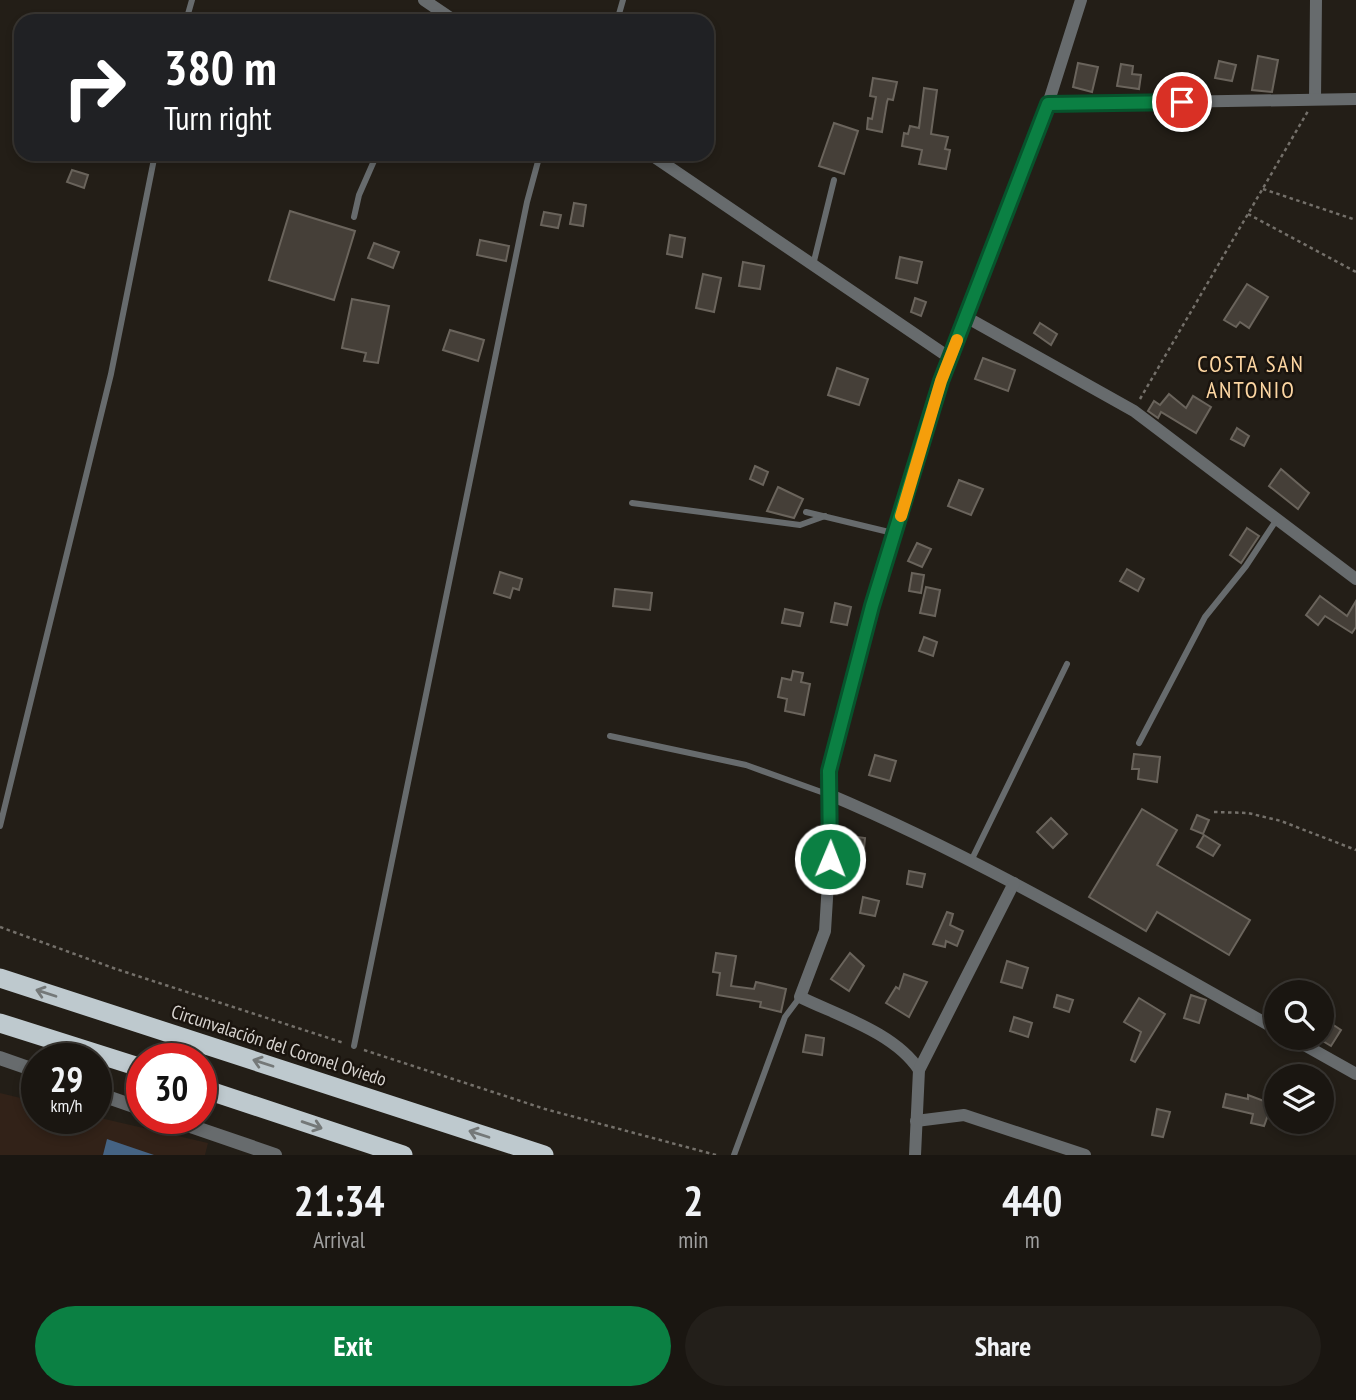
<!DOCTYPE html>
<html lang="en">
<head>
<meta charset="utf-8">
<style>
  body { margin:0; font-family:"PT Sans Narrow",sans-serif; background:#231f1a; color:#f1f3f6; height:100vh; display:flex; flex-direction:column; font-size:26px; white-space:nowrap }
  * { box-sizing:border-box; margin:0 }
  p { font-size:23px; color:#9f9f9f }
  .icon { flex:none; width:38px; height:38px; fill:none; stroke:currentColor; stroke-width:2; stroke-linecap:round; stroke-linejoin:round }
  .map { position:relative; height:1155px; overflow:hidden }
  .sheet { display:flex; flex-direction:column; background:#1a1611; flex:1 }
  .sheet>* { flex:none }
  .top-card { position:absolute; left:14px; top:14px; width:700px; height:147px; border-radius:21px; box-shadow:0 4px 10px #0003,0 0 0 2px #383531; background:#202124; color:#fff; overflow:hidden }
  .fabs { position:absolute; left:1264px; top:980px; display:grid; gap:14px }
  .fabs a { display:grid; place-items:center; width:70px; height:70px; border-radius:50%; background:#1a1611; box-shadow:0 4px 10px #0003,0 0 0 2px #383531; font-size:35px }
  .speed { position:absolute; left:21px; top:1043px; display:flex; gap:14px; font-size:35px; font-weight:700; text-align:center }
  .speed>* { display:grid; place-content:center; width:91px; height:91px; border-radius:50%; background:#1a1611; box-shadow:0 4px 10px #0003,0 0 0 2px #383531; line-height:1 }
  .speed small { font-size:18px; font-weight:400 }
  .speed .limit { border:10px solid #d22; background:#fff; color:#111 }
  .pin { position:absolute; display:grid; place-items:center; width:60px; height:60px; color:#fff; margin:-30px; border:4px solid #fff; border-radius:50%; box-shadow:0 2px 7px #0007 }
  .me { position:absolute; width:77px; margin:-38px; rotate:1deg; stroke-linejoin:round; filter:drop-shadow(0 0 5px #0008) }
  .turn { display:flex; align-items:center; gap:24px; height:147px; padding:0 35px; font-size:32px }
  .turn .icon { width:91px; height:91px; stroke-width:2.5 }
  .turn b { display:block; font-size:49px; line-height:60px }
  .eta { display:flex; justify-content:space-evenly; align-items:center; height:119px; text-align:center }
  .eta b { font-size:42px; font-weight:600; line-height:49px }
  .button { display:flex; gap:14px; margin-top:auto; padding:14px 35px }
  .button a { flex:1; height:80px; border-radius:42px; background:#0b8043; color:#fff; font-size:28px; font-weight:600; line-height:80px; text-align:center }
  .button a+a { background:#231f1a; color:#f1f3f6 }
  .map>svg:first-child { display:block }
  .industrial { fill:#322218 }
  .water { fill:#456383 }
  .building { fill:#453f38; stroke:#6a645c; stroke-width:2 }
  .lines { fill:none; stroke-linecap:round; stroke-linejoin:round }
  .path { stroke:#74706a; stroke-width:2.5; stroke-dasharray:3.5 3.5; stroke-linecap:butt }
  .service { stroke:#676b6d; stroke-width:6 }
  .minor { stroke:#676b6d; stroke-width:12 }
  .tertiary { stroke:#676b6d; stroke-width:14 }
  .trunk { stroke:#bec9ce; stroke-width:19 }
  .oneway { stroke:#747878 }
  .route-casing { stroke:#07532c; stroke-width:18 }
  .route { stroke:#0b8043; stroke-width:12 }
  .slow { stroke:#f59e0b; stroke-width:12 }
  .labels { text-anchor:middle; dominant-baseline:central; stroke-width:5; stroke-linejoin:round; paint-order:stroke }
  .street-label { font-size:19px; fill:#d7d3cf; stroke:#1a140e }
  .quarter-label { font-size:23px; letter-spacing:2px; fill:#fdd6a2; stroke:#1a140e }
</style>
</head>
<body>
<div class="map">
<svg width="1356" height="1155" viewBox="0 0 1356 1155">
  <rect width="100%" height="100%" fill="#231e17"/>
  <polygon class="industrial" points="0,1093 37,1102 37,1118 96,1117 208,1143 205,1155 0,1155"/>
  <polygon class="water" points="107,1139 154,1155 103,1155"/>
  <g class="building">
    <polygon points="1258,56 1278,60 1272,92 1252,90"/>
    <polygon points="1219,61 1236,65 1232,81 1215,78"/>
    <polygon points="1078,63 1098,67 1092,92 1073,87"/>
    <polygon points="1121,64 1133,66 1132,74 1141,75 1139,89 1117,86"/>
    <polygon points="873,78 897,82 893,100 888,99 887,102 882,132 867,129 868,118 872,119 876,97 870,96"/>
    <polygon points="924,88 937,90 931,134 948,137 945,149 950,150 946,169 919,164 922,150 902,146 904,133 908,134 910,126 919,128"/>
    <polygon points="834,123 858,131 844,174 819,166"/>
    <polygon points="72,170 88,175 84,188 67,182"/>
    <polygon points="574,203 586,205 583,226 570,224"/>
    <polygon points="290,211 355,231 334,300 269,280"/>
    <polygon points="544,212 561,215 558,228 541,225"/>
    <polygon points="670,235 685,238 682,257 667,254"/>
    <polygon points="480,240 509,246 506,261 477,255"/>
    <polygon points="374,243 399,252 393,268 368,258"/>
    <polygon points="900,257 922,262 917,283 896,278"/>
    <polygon points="743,262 764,266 760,289 739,286"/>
    <polygon points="703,274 721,278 714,312 696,308"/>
    <polygon points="1247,284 1268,297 1249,328 1240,322 1236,327 1224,320"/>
    <polygon points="915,298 926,302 921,316 911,312"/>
    <polygon points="352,299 389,306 378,363 364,361 366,353 342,348"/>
    <polygon points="1040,323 1057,334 1051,345 1034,333"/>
    <polygon points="450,330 484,340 478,361 443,350"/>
    <polygon points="983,358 1015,370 1008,391 975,379"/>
    <polygon points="837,368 868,379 859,405 828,395"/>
    <polygon points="1169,394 1186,408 1193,396 1211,407 1196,433 1161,412 1158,418 1148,411 1154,401 1160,405"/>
    <polygon points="1237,428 1249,436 1244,446 1231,439"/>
    <polygon points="755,466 768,472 763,485 750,479"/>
    <polygon points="1281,469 1309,493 1298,509 1269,486"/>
    <polygon points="959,480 983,489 971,515 948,506"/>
    <polygon points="778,487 803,499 794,518 767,511"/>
    <polygon points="1247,528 1259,536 1241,563 1230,555"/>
    <polygon points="917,543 931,549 922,567 908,561"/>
    <polygon points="1127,569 1144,579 1138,591 1120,581"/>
    <polygon points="500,572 522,579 519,590 513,588 510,598 494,593"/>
    <polygon points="912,573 924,575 921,593 909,591"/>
    <polygon points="926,587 940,590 935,616 920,613"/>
    <polygon points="615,589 652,593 650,610 613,606"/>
    <polygon points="1320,596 1347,616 1356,601 1356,627 1352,633 1325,616 1318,625 1306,615"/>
    <polygon points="835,603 851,607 847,625 831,622"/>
    <polygon points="785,609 803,613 800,626 782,623"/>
    <polygon points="924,637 937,642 933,656 919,651"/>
    <polygon points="793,671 803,673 801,682 810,684 804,715 785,711 787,699 778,697 782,678 791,680"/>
    <polygon points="1134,754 1160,757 1157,782 1138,779 1139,769 1132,769"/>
    <polygon points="875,755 896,761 890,781 869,775"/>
    <polygon points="1142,809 1177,830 1157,865 1250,920 1229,955 1157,912 1146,931 1089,897"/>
    <polygon points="1197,815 1209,820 1203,834 1191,829"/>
    <polygon points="1051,818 1067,834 1053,848 1037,832"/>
    <polygon points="1204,835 1220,845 1213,856 1197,847"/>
    <polygon points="850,836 865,838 863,859 848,857"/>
    <polygon points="909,871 925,874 922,887 907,884"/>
    <polygon points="863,897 879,901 875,916 860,913"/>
    <polygon points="947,912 953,914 950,925 963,931 957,946 946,941 945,947 933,944"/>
    <polygon points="716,953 736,956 731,986 754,989 756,982 786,989 781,1012 760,1007 761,1002 717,995 720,973 713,972"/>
    <polygon points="850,953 864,966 849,991 831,979"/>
    <polygon points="1007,961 1028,968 1022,988 1001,982"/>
    <polygon points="904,974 927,982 909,1017 886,1003 896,987 899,989"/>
    <polygon points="1057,995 1073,1000 1069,1012 1054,1007"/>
    <polygon points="1191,995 1206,1000 1199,1023 1184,1018"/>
    <polygon points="1139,998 1165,1014 1135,1062 1131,1060 1141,1032 1124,1022"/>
    <polygon points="1014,1017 1032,1023 1028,1037 1010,1031"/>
    <polygon points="1326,1020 1341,1030 1331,1046 1321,1040 1321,1027"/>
    <polygon points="806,1035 824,1038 822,1055 803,1052"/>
    <polygon points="1226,1094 1248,1099 1248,1095 1272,1104 1264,1126 1251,1123 1253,1114 1223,1107"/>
    <polygon points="1157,1109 1170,1112 1163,1137 1152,1135"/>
  </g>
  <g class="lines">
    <g class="path">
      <polyline points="1263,189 1356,220"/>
      <polyline points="1248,214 1356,272"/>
      <polyline points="1140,399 1308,111"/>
      <polyline points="1214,812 1248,813 1281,821 1356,850"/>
      <polyline points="0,927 116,969 344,1043"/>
      <polyline points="364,1050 545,1109 716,1155"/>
    </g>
    <g class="service">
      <polyline points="186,21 192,0"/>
      <polyline points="617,21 623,0"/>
      <polyline points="354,217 359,195 377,154"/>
      <polyline points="813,265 834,180"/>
      <polyline points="632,503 800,525 825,516"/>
      <polyline points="806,512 893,533"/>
      <polyline points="610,736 746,765 827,794"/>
      <polyline points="1139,743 1205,617 1246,566 1277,519"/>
      <polyline points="0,826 111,374 155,154"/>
      <polyline points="971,861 1067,664"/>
      <polyline points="354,1046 527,202 540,154"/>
      <polyline points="734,1155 785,1017 800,997"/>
    </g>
    <g class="minor">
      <polyline points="424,0 455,21"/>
      <polyline points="1315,99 1316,0"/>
      <polyline points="1048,104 1356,99"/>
      <polyline points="650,154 950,358"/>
      <polyline points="966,317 1134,411 1356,579"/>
      <path d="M828 794C984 860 1129 947 1276 1029"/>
      <polyline points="1292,1038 1356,1074"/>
      <path d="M919 1070C895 1033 839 1016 800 997L825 931 831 834 829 771 871 606 941 381 1048 104 1081 0"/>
      <polyline points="916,1121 964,1115 1085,1155"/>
      <polyline points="915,1155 919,1070 1014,883"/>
    </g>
    <g class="tertiary">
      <polyline points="0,1058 37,1071"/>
      <polyline points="96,1093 142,1109"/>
      <polyline points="167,1118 275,1155"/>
    </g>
    <g class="trunk">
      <polyline points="0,978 544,1155"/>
      <polyline points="0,1023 142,1068"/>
      <polyline points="201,1088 403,1155"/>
    </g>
  </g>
  <defs><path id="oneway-shaft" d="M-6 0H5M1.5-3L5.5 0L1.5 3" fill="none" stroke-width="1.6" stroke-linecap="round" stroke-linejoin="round" transform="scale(1.75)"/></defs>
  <g class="oneway">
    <use href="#oneway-shaft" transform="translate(46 993) rotate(-162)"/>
    <use href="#oneway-shaft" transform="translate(263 1063) rotate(-162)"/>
    <use href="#oneway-shaft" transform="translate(312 1125) rotate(19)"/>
    <use href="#oneway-shaft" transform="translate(479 1134) rotate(-162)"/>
  </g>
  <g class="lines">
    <g class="route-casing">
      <polyline id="route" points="830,859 829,771 872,606 941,381 1048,104 1182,102"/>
    </g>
    <use href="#route" class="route"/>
    <polyline class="slow" points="901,516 941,381 957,340"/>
  </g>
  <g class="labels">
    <g class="street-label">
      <text transform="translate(279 1045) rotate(18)">Circunvalación del Coronel Oviedo</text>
    </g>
    <g class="quarter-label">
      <text x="1251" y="363">COSTA SAN<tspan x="1251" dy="26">ANTONIO</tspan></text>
    </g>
  </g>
</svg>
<div class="fabs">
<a><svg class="icon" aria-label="search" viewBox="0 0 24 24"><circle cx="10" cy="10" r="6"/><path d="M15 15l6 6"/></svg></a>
<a><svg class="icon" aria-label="layers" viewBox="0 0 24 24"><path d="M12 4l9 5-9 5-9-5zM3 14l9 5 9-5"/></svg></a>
</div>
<div class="speed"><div>29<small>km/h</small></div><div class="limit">30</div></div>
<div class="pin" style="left:1182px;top:102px;background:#d93025"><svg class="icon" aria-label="arrive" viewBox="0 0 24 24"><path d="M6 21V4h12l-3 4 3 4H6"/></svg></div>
<svg class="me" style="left:830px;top:859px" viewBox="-20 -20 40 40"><circle r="17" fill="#0b8043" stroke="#fff" stroke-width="3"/><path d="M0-11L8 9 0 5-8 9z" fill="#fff"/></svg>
<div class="top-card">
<div class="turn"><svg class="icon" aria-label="right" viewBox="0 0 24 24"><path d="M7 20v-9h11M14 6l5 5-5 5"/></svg><div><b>380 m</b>Turn right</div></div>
</div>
</div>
<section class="sheet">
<div class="eta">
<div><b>21:34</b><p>Arrival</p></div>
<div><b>2</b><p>min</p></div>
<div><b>440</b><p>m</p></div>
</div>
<div class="button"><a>Exit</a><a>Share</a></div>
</section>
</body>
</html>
